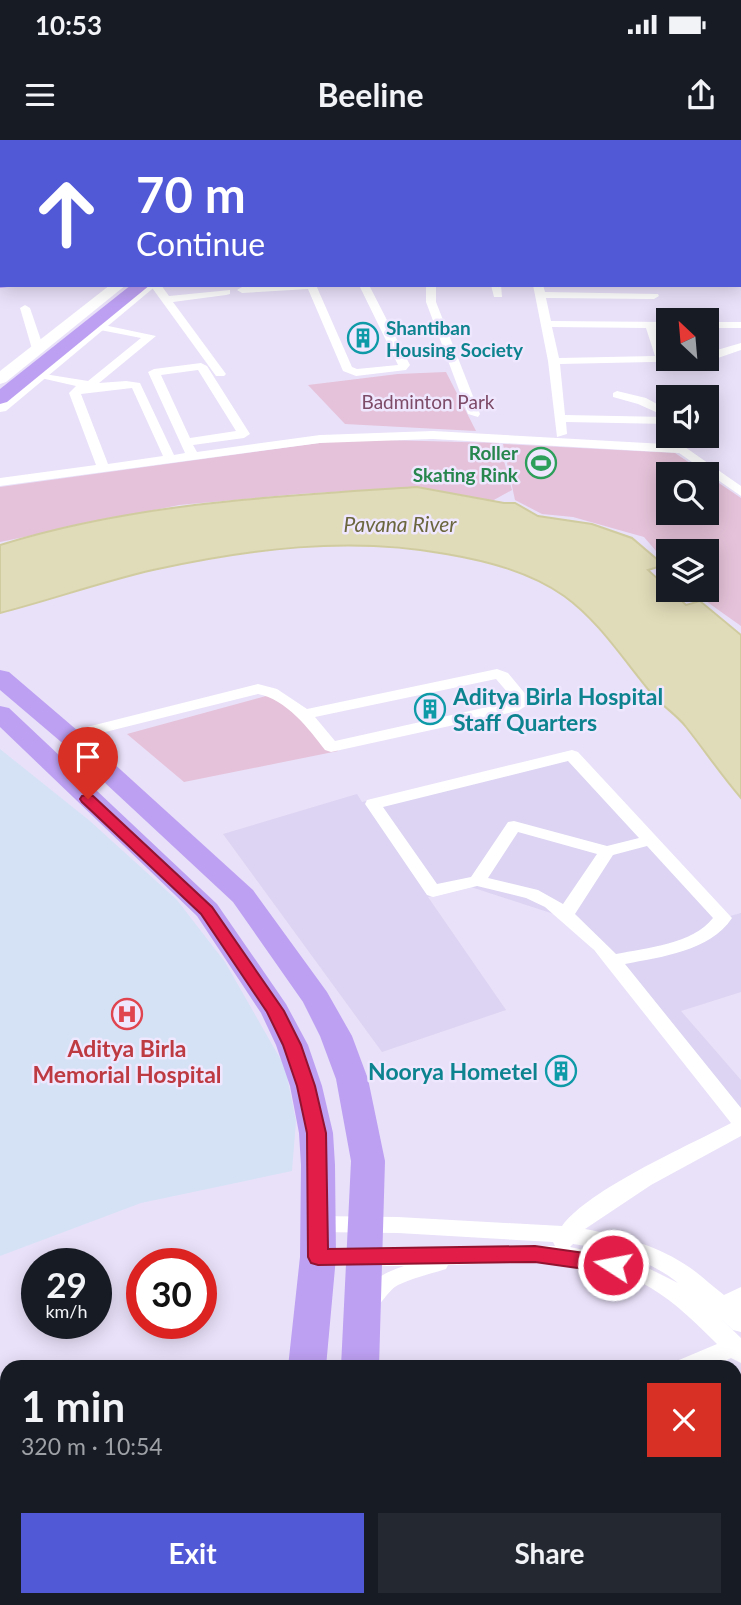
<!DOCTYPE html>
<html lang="en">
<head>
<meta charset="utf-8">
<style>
  body { margin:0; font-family:Lato,sans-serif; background:#242831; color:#f1f3f6; height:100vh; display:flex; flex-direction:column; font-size:26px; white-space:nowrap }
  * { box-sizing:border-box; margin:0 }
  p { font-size:23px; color:#9ea1a6 }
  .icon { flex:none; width:38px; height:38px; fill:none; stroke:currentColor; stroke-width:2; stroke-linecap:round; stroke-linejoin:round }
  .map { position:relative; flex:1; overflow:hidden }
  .side { position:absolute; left:0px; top:1220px; width:742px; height:247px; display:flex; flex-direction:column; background:#171b24; border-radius:21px 21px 0 0; box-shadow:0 4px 18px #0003 }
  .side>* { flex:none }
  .banner { position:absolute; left:0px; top:0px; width:742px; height:147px; box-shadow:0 4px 18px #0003; background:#5259d7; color:#fff; overflow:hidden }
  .needle { width:46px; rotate:334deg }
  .tools { position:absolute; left:656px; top:168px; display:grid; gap:14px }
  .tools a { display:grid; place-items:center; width:63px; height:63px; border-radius:0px; background:#171b24; box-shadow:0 4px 18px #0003; font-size:35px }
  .speed { position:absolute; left:21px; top:1108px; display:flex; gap:14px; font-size:35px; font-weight:700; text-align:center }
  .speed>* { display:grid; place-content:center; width:91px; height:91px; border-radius:50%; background:#171b24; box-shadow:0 4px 18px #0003; line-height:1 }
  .speed small { font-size:18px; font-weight:400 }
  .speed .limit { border:10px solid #d22; background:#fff; color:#111 }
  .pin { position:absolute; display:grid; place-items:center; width:60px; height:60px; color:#fff; margin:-72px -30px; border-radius:50% 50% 50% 0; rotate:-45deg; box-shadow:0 0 7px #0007 }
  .pin .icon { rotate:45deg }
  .me { position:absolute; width:77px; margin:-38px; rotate:281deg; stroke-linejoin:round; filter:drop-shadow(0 0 5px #0008) }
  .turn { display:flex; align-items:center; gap:24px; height:147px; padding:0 21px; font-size:32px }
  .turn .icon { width:91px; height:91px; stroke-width:2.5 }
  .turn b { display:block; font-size:49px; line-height:60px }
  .round { display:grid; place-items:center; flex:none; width:74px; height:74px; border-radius:0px; background:#242831 }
  .overview { display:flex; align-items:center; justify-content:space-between; height:119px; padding:0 21px }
  h1 { font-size:42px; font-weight:700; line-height:52px }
  .primary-button { display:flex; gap:14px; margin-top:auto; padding:14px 21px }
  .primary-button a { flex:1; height:80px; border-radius:0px; background:#5259d7; color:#fff; font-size:28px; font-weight:700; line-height:80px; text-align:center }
  .primary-button a+a { background:#242831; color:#f1f3f6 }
  .status { display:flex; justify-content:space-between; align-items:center; height:49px; padding:0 35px; background:#171b24; direction:ltr }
  .status svg { height:19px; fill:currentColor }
  header { display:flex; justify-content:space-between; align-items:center; height:91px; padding:0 21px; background:#171b24; font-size:32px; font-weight:700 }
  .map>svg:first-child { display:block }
  .residential { fill:#dcd4f2 }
  .medical { fill:#d5e2f6 }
  .green { fill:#e5c2d9 }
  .water { fill:#e0dbb8; stroke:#d1cba0; stroke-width:2 }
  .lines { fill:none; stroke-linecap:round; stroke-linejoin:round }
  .minor { fill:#fff; fill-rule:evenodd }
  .tertiary { fill:#fff; fill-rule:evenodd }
  .secondary { fill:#fff; fill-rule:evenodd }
  .primary { fill:#bda0f2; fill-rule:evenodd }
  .route { fill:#e11d48; stroke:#92132f; stroke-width:2 }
  .labels { text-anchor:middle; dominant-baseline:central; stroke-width:5; stroke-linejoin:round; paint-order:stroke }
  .far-culture-label { font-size:19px; font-weight:bold; fill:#0d838f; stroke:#eee7fd; text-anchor:start }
  .far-park-label { font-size:19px; fill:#7d4a67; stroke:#eee7fd }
  .far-leisure-label { font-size:19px; font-weight:bold; fill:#27864d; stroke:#eee7fd; text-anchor:end }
  .far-water-label { font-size:21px; font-style:italic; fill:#6b663e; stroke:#eee7fd }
  .culture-label { font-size:23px; font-weight:bold; fill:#0d838f; stroke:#eee7fd; text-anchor:start }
  .health-label { font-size:23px; font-weight:bold; fill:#be3a42; stroke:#eee7fd }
</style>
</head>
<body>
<div class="status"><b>10:53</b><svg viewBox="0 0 49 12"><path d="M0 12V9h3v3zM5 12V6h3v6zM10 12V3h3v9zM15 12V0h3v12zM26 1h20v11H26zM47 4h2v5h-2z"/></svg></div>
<header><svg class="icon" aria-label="menu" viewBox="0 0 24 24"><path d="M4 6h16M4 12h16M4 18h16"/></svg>Beeline<svg class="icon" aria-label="share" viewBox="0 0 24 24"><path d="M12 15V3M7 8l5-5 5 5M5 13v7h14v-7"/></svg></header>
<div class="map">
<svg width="741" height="1465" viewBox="0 0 741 1465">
  <rect width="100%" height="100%" fill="#e9e1f9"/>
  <polygon class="residential" points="573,611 723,778 741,773 741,852 681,871 741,940 741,981 566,778 468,746 428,757 506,870 382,912 223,694 357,654 362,662"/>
  <polygon class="medical" points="0,609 90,681 177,760 225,822 285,927 296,981 292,1031 141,1063 0,1116"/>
  <g class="green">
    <polygon points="446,232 476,291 345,284 308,245 398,234"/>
    <polygon points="348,299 499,303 512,350 492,361 417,347 298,354 179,365 0,402 0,347"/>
    <polygon points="503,304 675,313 706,334 668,334 668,373 707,373 707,335 741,358 741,486 703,459 688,461 676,450 707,450 707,411 668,411 668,425 644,397 573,377 542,374 515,360"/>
    <polygon points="281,552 338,611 184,642 127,594"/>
  </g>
  <path class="water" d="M417 347 504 363H515L538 376 592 384 632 398 659 421 658 427 648 430 686 465 700 461 741 495V658C721 635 705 611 686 587 677 575 662 566 652 554 624 521 600 482 564 456 530 432 487 421 446 414 348 396 249 409 153 430 101 442 51 460 0 473V405C135 363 277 356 417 347Z"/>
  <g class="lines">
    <g class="minor">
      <polygon points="328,0 337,0 327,2"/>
      <rect x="740" y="58" width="1" height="6"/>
      <rect x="740" y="100" width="1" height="6"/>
      <polygon points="150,145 161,145 169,156 230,150 230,154 226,155 173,162 226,234 224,236 216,236"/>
      <polygon points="316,145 352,227 357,229 398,225 359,145 369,145 410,225 406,230 356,236 343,231 308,149 242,153 237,150 242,147"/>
      <polygon points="426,145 436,145 436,162 480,274 478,277 468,274 426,162"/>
      <polygon points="491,145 501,145 502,157 494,157"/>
      <path d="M533 145H543L545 152 658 154 659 156 654 159 546 158 551 181 668 182V188H657L666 216 668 219H699L698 221 560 224 565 275 667 277 638 264 613 257V253L617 251 646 258 668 270V284L566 282 567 294 557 297 548 221ZM552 187 646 188 655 216 559 218Z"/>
      <polygon points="25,165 30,168 44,209 42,211 32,209 20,168"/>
      <rect x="707" y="182" width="34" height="6"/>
      <path d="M99 184 156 196 99 243 126 241 140 243 174 315 185 313 148 232 154 229 201 223 207 226 250 294 244 298 193 305 197 312 320 295 433 291 682 305 741 346V356L679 313 433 299 320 303 0 346V338L96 325 69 253 76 246 32 236 38 233 88 241 141 198 95 189V185ZM198 230 236 291 190 298 161 235ZM132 248 163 316 108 324 81 254Z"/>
      <polygon points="707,195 713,198 717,210 741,203 741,210 718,218 703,219 707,219"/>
      <path d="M497 529 508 533 532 562 518 571 331 612 325 610C309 589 286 559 258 554L69 601 61 596 63 593 258 544 277 549 307 569ZM496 539 515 561 335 601 315 577Z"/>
      <path d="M572 610 578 612 732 778C710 811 661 817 625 824L741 968V996L651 1045 585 1089C621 1096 659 1106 689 1127 701 1135 712 1146 724 1155L741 1147V1192L733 1190 717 1175 741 1198V1223L731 1218 712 1227H675L679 1220 717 1204C697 1184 676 1163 651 1148 591 1113 514 1123 448 1125L446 1129C430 1134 413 1138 398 1145 383 1153 380 1176 359 1169L356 1163C367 1142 383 1133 404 1126H318L310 1123 307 1117 310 1111 318 1108 555 1106 553 1102 398 1093 316 1092 308 1090 305 1084 308 1078 316 1076 398 1077 562 1086C589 1049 688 1006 731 983L594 810 545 767 526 758 477 746 433 757 427 755 365 664 367 660ZM568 621 639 698 607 706 514 681 508 682 471 737 437 744 383 667ZM518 692 597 714 563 764 538 750 488 738ZM647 706 713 778C693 804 646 808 616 814L575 774 613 715ZM573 1104C609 1109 649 1119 678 1143L632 1120 570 1107Z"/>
      <polygon points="741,1277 741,1298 735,1300 735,1279"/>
      <polygon points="7,1316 7,1338 0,1341 0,1319"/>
      <polygon points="741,1344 741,1367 735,1369 735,1346"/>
      <polygon points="0,1362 7,1364 7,1404 0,1402"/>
      <polygon points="741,1429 741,1454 735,1456 735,1431"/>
      <polygon points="18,1460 44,1460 46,1465 20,1465"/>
      <polygon points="683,1460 718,1460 716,1465 681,1465"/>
    </g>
    <g class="tertiary">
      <polygon points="233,0 245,0 231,2"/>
      <polygon points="497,0 512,0 514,2 499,2"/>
      <polygon points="614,0 626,0 628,2 616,2"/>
      <rect x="740" y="66" width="1" height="8"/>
    </g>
    <g class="secondary">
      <rect x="740" y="117" width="1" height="8"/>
      <polygon points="110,145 126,145 6,242 0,244 0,231"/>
      <polygon points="141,145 157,145 6,271 0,272 0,259"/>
    </g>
    <g class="primary">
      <rect x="740" y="111" width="1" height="10"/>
      <polygon points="0,138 2,145 8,147 0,148"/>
      <polygon points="131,145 150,145 7,262 0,264 0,249"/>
      <polygon points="0,530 9,532 78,591 253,750 327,852 352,896 368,939 385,1021 379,1227 341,1227 351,1021 336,939 320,896 303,862 233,762 60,601 0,550"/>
      <polygon points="0,566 9,568 217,764 286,864 308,905 322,946 333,993 335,1025 336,1117 326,1227 288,1227 300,1117 301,1025 299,993 290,946 276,905 261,873 197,776 0,587"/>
      <polygon points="183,1460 226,1460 224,1465 181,1465"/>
      <polygon points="251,1460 294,1460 292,1465 249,1465"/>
    </g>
  </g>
  <polygon class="route" points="88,655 93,656 212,767 284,871 301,905 315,946 326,993 328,1109 535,1106 613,1117 620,1119 623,1125 620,1131 613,1133 535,1122 318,1125 311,1123 308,1117 307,993 297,946 283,905 267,872 201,774 82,662 80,659 82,656"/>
  <defs>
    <g id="building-ring" transform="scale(1.575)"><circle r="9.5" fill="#eee7fd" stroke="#0f9aa8" stroke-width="1.5"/><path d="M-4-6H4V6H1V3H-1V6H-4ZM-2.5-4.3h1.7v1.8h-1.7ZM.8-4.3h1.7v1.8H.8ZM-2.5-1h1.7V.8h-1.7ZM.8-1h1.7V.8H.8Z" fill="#0f9aa8"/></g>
    <g id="stadium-ring" transform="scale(1.575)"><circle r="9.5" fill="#eee7fd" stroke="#2e9e5b" stroke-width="1.5"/><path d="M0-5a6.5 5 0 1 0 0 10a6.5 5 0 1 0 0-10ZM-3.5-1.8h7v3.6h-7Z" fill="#2e9e5b"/></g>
    <g id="hospital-ring" transform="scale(1.575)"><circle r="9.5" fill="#eee7fd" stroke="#e0444e" stroke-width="1.5"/><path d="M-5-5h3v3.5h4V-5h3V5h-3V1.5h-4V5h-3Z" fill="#e0444e"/></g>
  </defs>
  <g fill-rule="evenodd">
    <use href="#building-ring" x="363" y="198"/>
    <use href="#stadium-ring" x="541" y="323"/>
    <use href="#building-ring" x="430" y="569"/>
    <use href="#hospital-ring" x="127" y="874"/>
    <use href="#building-ring" x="561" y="931"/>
  </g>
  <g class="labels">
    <g class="far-culture-label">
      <text x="386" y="187">Shantiban<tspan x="386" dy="22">Housing Society</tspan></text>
    </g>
    <g class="far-park-label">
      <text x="428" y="261">Badminton Park</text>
    </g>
    <g class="far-leisure-label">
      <text x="518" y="312">Roller<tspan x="518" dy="22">Skating Rink</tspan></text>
    </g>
    <g class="far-water-label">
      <text x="400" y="383">Pavana River</text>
    </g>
    <g class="culture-label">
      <text x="453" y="556">Aditya Birla Hospital<tspan x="453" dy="26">Staff Quarters</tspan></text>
      <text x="538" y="931" text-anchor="end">Noorya Hometel</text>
    </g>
    <g class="health-label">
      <text x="127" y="908">Aditya Birla<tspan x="127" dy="26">Memorial Hospital</tspan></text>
    </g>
  </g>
</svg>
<div class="tools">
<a><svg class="needle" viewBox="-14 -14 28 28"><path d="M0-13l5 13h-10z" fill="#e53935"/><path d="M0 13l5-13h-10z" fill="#9ea1a6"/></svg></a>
<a><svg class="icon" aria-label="sound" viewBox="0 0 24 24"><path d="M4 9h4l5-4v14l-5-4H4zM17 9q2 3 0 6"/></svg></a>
<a><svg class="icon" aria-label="search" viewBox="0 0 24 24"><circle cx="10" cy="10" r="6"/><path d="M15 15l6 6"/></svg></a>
<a><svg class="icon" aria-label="layers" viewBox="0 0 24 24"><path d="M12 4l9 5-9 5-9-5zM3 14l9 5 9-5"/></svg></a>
</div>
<div class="speed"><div>29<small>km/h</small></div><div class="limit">30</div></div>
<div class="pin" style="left:88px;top:659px;background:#d93025"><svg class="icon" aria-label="arrive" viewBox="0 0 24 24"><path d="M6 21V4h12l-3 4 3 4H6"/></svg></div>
<svg class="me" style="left:613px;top:1125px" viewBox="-20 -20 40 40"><circle r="17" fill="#e11d48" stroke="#fff" stroke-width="3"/><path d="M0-11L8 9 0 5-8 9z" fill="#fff"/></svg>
<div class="banner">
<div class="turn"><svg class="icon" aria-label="ahead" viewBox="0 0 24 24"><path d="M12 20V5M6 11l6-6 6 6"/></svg><div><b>70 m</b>Continue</div></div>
</div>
<section class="side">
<div class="overview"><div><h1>1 min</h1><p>320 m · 10:54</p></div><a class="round" style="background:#d93025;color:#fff"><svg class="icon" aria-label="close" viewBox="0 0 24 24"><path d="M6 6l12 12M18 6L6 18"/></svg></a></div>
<div class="primary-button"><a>Exit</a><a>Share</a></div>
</section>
</div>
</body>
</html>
